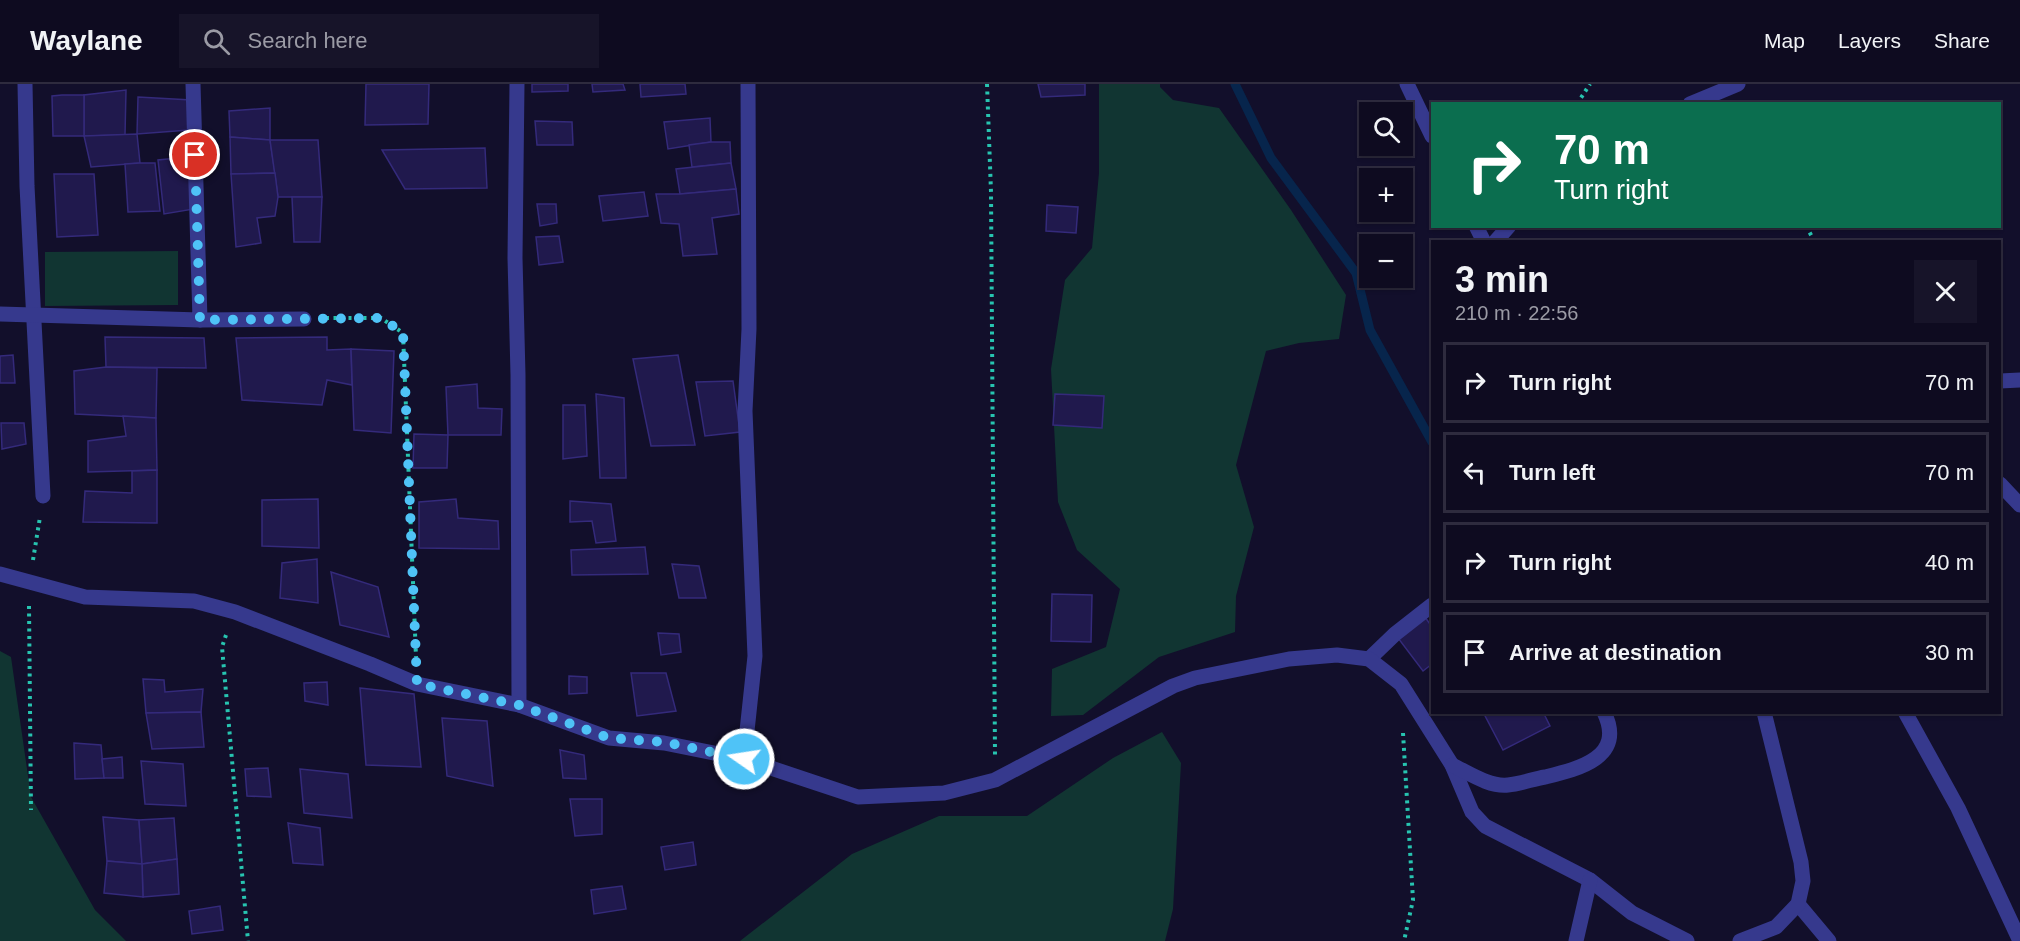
<!DOCTYPE html>
<html lang="en">
<head>
<meta charset="utf-8">
<style>
  body { margin:0; font-family:Helvetica,sans-serif; background:#171429; color:#f1f3f6; height:100vh; display:flex; flex-direction:column; font-size:22px; white-space:nowrap }
  * { box-sizing:border-box; margin:0 }
  p { font-size:20px; color:#9b9ba5 }
  .icon { flex:none; width:33px; height:33px; fill:none; stroke:currentColor; stroke-width:2; stroke-linecap:round; stroke-linejoin:round }
  .map { position:relative; flex:1; overflow:hidden }
  .details { position:absolute; left:1431px; top:156px; width:570px; height:474px; display:flex; flex-direction:column; background:#0e0b20; border-radius:0px; box-shadow:0 2px 4px #0004,0 0 0 2px #2e2b3e }
  .details>* { flex:none }
  .guide { position:absolute; left:1431px; top:18px; width:570px; height:126px; border-radius:0px; box-shadow:0 2px 4px #0004,0 0 0 2px #2e2b3e; background:#0b6e4f; color:#fff; overflow:hidden }
  .fabs { position:absolute; left:1359px; top:18px; display:grid; gap:12px }
  .fabs a { display:grid; place-items:center; width:54px; height:54px; border-radius:0px; background:#0e0b20; box-shadow:0 2px 4px #0004,0 0 0 2px #2e2b3e; font-size:30px }
  .pin { position:absolute; display:grid; place-items:center; width:51px; height:51px; color:#fff; margin:-26px; border:3px solid #fff; border-radius:50%; box-shadow:0 2px 6px #0007 }
  .me { position:absolute; width:66px; margin:-33px; rotate:283deg; stroke-linejoin:round; filter:drop-shadow(0 0 4px #0008) }
  .turn { display:flex; align-items:center; gap:21px; height:126px; padding:0 24px; font-size:27px }
  .turn .icon { width:78px; height:78px; stroke-width:2.5 }
  .turn b { display:block; font-size:42px; line-height:51px }
  .round { display:grid; place-items:center; flex:none; width:63px; height:63px; border-radius:0px; background:#171429 }
  .overview { display:flex; align-items:center; justify-content:space-between; height:102px; padding:0 24px }
  h1 { font-size:36px; font-weight:800; line-height:45px }
  ul { padding:0; list-style:none }
  li { display:flex; align-items:center; gap:18px; height:81px; margin:0 12px 9px; padding:0 12px; border:3px solid #2e2b3e; border-radius:0px }
  li div { flex:1 }
  li b { display:block; font-size:22px }
  li em { font-style:normal }
  header { display:flex; align-items:center; gap:36px; box-sizing:border-box; height:84px; padding:0 30px; background:#0e0b20; border-bottom:2px solid #2e2b3e }
  header strong { font-size:28px }
  nav { display:flex; gap:33px; margin-inline-start:auto; font-size:21px }
  .search { width:420px; height:54px; background:#171429; display:flex; align-items:center; gap:15px; box-sizing:border-box; padding:0 21px; border-radius:0px; color:#9b9ba5; font-size:22px }
  .map>svg:first-child { display:block }
  .green { fill:#113532 }
  .lines { fill:none; stroke-linecap:round; stroke-linejoin:round }
  .stream { stroke:#07254c; stroke-width:9 }
  .building { fill:#20194d; stroke:#342a7b; stroke-width:1.5 }
  .path { stroke:#27c4b0; stroke-width:4; stroke-dasharray:3 4.5; stroke-linecap:butt }
  .lane { stroke:#36398d; stroke-width:15 }
  .street { stroke:#36398d; stroke-width:15 }
  .route { stroke:#4fc3f7; stroke-width:10; stroke-dasharray:0 18 }
</style>
</head>
<body>
<header>
<strong>Waylane</strong>
<div class="search"><svg class="icon" aria-label="search" viewBox="0 0 24 24"><circle cx="10" cy="10" r="6"/><path d="M15 15l6 6"/></svg>Search here</div>
<nav><a>Map</a><a>Layers</a><a>Share</a></nav>
</header>
<div class="map">
<svg width="2020" height="857" viewBox="0 0 2020 857">
  <rect width="100%" height="100%" fill="#120f2b"/>
  <g class="green">
    <polygon points="1099,0 1160,0 1160,3 1173,16 1219,24 1291,126 1346,211 1339,255 1299,259 1266,267 1236,381 1254,443 1236,512 1235,548 1159,573 1083,631 1051,632 1052,585 1106,563 1120,505 1077,466 1058,418 1051,285 1065,196 1092,164 1099,89"/>
    <polygon points="178,167 178,221 45,222 45,168"/>
    <polygon points="0,567 11,573 31,713 95,826 126,857 0,857"/>
    <polygon points="1162,648 1181,679 1173,825 1165,857 740,857 852,770 939,732 1027,732 1113,674"/>
  </g>
  <g class="lines">
    <polyline class="stream" points="1235,0 1271,74 1356,189 1370,246 1432,358"/>
  </g>
  <g class="building">
    <polygon points="366,0 429,0 428,40 365,41"/>
    <polygon points="532,0 568,0 568,7 532,8"/>
    <polygon points="592,0 623,0 625,6 593,8"/>
    <polygon points="640,0 685,0 686,10 641,13"/>
    <polygon points="1038,0 1085,0 1085,11 1041,13"/>
    <polygon points="126,6 125,51 84,52 84,11"/>
    <polygon points="62,11 84,11 84,52 53,52 52,12"/>
    <polygon points="138,13 191,16 189,46 137,50"/>
    <polygon points="270,24 270,56 230,53 229,27"/>
    <polygon points="710,34 711,58 668,65 664,38"/>
    <polygon points="535,37 572,38 573,61 537,61"/>
    <polygon points="137,50 140,79 91,83 84,52"/>
    <polygon points="230,53 270,56 275,89 231,90"/>
    <polygon points="270,56 318,56 322,113 278,113"/>
    <polygon points="711,58 730,58 731,79 692,83 689,61"/>
    <polygon points="485,64 487,104 405,105 382,66"/>
    <polygon points="187,73 194,125 164,130 158,76"/>
    <polygon points="140,79 155,79 160,127 128,128 125,80"/>
    <polygon points="731,79 736,105 680,110 676,85"/>
    <polygon points="275,89 278,113 275,132 257,134 261,159 236,163 231,90"/>
    <polygon points="54,90 94,90 98,151 57,153"/>
    <polygon points="736,105 739,130 712,134 717,170 683,172 679,140 661,139 656,110 680,110"/>
    <polygon points="644,108 648,132 603,137 599,112"/>
    <polygon points="292,113 322,113 320,158 294,158"/>
    <polygon points="537,120 556,120 557,139 540,142"/>
    <polygon points="1047,121 1078,123 1076,149 1046,147"/>
    <polygon points="559,152 563,178 539,181 536,153"/>
    <polygon points="105,253 204,254 206,284 106,283"/>
    <polygon points="327,253 327,266 351,265 352,301 327,296 322,321 242,316 236,254"/>
    <polygon points="351,265 394,267 391,349 354,346"/>
    <polygon points="13,271 15,299 0,299 0,272"/>
    <polygon points="678,271 695,361 651,362 633,275"/>
    <polygon points="106,283 157,284 156,334 75,330 74,287"/>
    <polygon points="733,297 740,348 705,352 696,298"/>
    <polygon points="477,300 478,324 502,325 501,351 448,351 446,303"/>
    <polygon points="596,310 624,314 626,394 600,394"/>
    <polygon points="1055,310 1104,312 1102,344 1053,341"/>
    <polygon points="563,321 585,321 587,372 563,375"/>
    <polygon points="123,332 156,334 157,386 88,388 88,357 126,352"/>
    <polygon points="1,339 24,339 26,360 2,365"/>
    <polygon points="414,350 448,351 447,384 413,384"/>
    <polygon points="157,386 157,439 83,438 85,407 132,409 132,387"/>
    <polygon points="318,415 319,464 262,462 262,416"/>
    <polygon points="456,415 458,434 498,437 499,465 419,464 419,418"/>
    <polygon points="570,417 611,420 616,457 596,459 592,437 570,438"/>
    <polygon points="645,463 648,490 572,491 571,466"/>
    <polygon points="317,475 318,519 280,514 282,479"/>
    <polygon points="672,480 699,482 706,514 679,514"/>
    <polygon points="331,488 378,503 389,553 340,541"/>
    <polygon points="1052,510 1092,511 1091,558 1051,557"/>
    <polygon points="1425,533 1432,543 1432,580 1423,587 1398,554"/>
    <polygon points="658,549 679,550 681,568 661,571"/>
    <polygon points="631,589 666,589 676,627 637,632"/>
    <polygon points="569,592 587,593 587,609 569,610"/>
    <polygon points="143,595 164,596 165,608 203,605 201,628 146,629"/>
    <polygon points="327,598 328,621 305,617 304,599"/>
    <polygon points="360,604 414,610 421,683 366,681"/>
    <polygon points="201,628 204,663 152,665 146,629"/>
    <polygon points="1483,628 1543,628 1550,642 1503,666"/>
    <polygon points="442,634 487,637 493,702 447,692"/>
    <polygon points="74,659 101,661 104,694 75,695"/>
    <polygon points="560,666 584,671 586,695 563,694"/>
    <polygon points="122,673 123,694 104,694 102,675"/>
    <polygon points="141,677 183,680 186,722 145,720"/>
    <polygon points="268,684 271,713 247,712 245,685"/>
    <polygon points="300,685 348,690 352,734 304,729"/>
    <polygon points="570,715 602,715 602,750 575,752"/>
    <polygon points="103,733 139,736 142,780 107,777"/>
    <polygon points="174,734 177,775 142,780 139,736"/>
    <polygon points="288,739 320,744 323,781 293,779"/>
    <polygon points="693,758 696,781 665,786 661,763"/>
    <polygon points="177,775 179,810 143,813 142,780"/>
    <polygon points="107,777 142,780 143,813 104,809"/>
    <polygon points="622,802 626,825 594,830 591,806"/>
    <polygon points="220,822 223,846 192,850 189,827"/>
  </g>
  <g class="lines">
    <g class="path">
      <polyline points="987,0 991,108 995,671"/>
      <polyline points="1577,20 1590,0"/>
      <polyline points="1806,142 1815,158"/>
      <polyline points="326,234 381,234 403,249 416,573"/>
      <polyline points="33,476 40,433"/>
      <polyline points="29,522 31,726"/>
      <polyline points="226,551 222,563 248,857"/>
      <polyline points="1403,649 1413,816 1404,857"/>
    </g>
    <g class="lane">
      <polyline points="2000,297 2020,296"/>
      <polyline points="1369,575 1395,550 1432,521"/>
      <polyline points="744,675 755,572 745,327 749,245 748,0"/>
    </g>
    <g class="street">
      <polyline points="25,0 27,102 43,412"/>
      <polyline points="517,0 515,174 518,291 519,621"/>
      <polyline points="1407,0 1432,52"/>
      <polyline points="1690,20 1738,0"/>
      <polyline points="1476,142 1484,158"/>
      <polyline points="1495,158 1509,142"/>
      <polyline points="0,230 200,236 193,0"/>
      <polyline points="200,236 304,235"/>
      <polyline points="2000,400 2020,421"/>
      <polyline points="0,490 85,513 194,517 235,528 370,580 417,600 519,621 609,654 664,659 744,675 858,713 944,709 995,696 1173,602 1195,594 1289,575 1337,571 1369,575 1401,600 1452,681 1472,728 1485,742 1590,796 1632,829 1687,857"/>
      <polyline points="1905,628 1958,724 2020,857"/>
      <path d="M1452 681C1469 689 1489 703 1508 701 1520 700 1533 695 1545 693 1578 685 1626 674 1604 628"/>
      <polyline points="1798,820 1829,857"/>
      <polyline points="1576,857 1590,796"/>
      <polyline points="1740,857 1776,843 1798,820 1803,797 1801,778 1764,628"/>
    </g>
  </g>
  <g class="lines">
    <polyline class="route" points="195,71 200,236 381,234 403,249 417,600 519,621 609,654 664,658 744,675"/>
  </g>
</svg>
<div class="fabs">
<a><svg class="icon" aria-label="search" viewBox="0 0 24 24"><circle cx="10" cy="10" r="6"/><path d="M15 15l6 6"/></svg></a>
<a>+</a>
<a>−</a>
</div>
<div class="pin" style="left:195px;top:71px;background:#d93025"><svg class="icon" aria-label="arrive" viewBox="0 0 24 24"><path d="M6 21V4h12l-3 4 3 4H6"/></svg></div>
<svg class="me" style="left:744px;top:675px" viewBox="-20 -20 40 40"><circle r="17" fill="#4fc3f7" stroke="#fff" stroke-width="3"/><path d="M0-11L8 9 0 5-8 9z" fill="#fff"/></svg>
<div class="guide">
<div class="turn"><svg class="icon" aria-label="right" viewBox="0 0 24 24"><path d="M7 20v-9h11M14 6l5 5-5 5"/></svg><div><b>70 m</b>Turn right</div></div>
</div>
<section class="details">
<div class="overview"><div><h1>3 min</h1><p>210 m · 22:56</p></div><a class="round"><svg class="icon" aria-label="close" viewBox="0 0 24 24"><path d="M6 6l12 12M18 6L6 18"/></svg></a></div>
<ul>
<li><svg class="icon" aria-label="right" viewBox="0 0 24 24"><path d="M7 20v-9h11M14 6l5 5-5 5"/></svg><div><b>Turn right</b></div><em>70 m</em></li>
<li><svg class="icon" aria-label="left" viewBox="0 0 24 24"><path d="M17 20v-9H6M10 6l-5 5 5 5"/></svg><div><b>Turn left</b></div><em>70 m</em></li>
<li><svg class="icon" aria-label="right" viewBox="0 0 24 24"><path d="M7 20v-9h11M14 6l5 5-5 5"/></svg><div><b>Turn right</b></div><em>40 m</em></li>
<li><svg class="icon" aria-label="arrive" viewBox="0 0 24 24"><path d="M6 21V4h12l-3 4 3 4H6"/></svg><div><b>Arrive at destination</b></div><em>30 m</em></li>
</ul>
</section>
</div>
</body>
</html>
